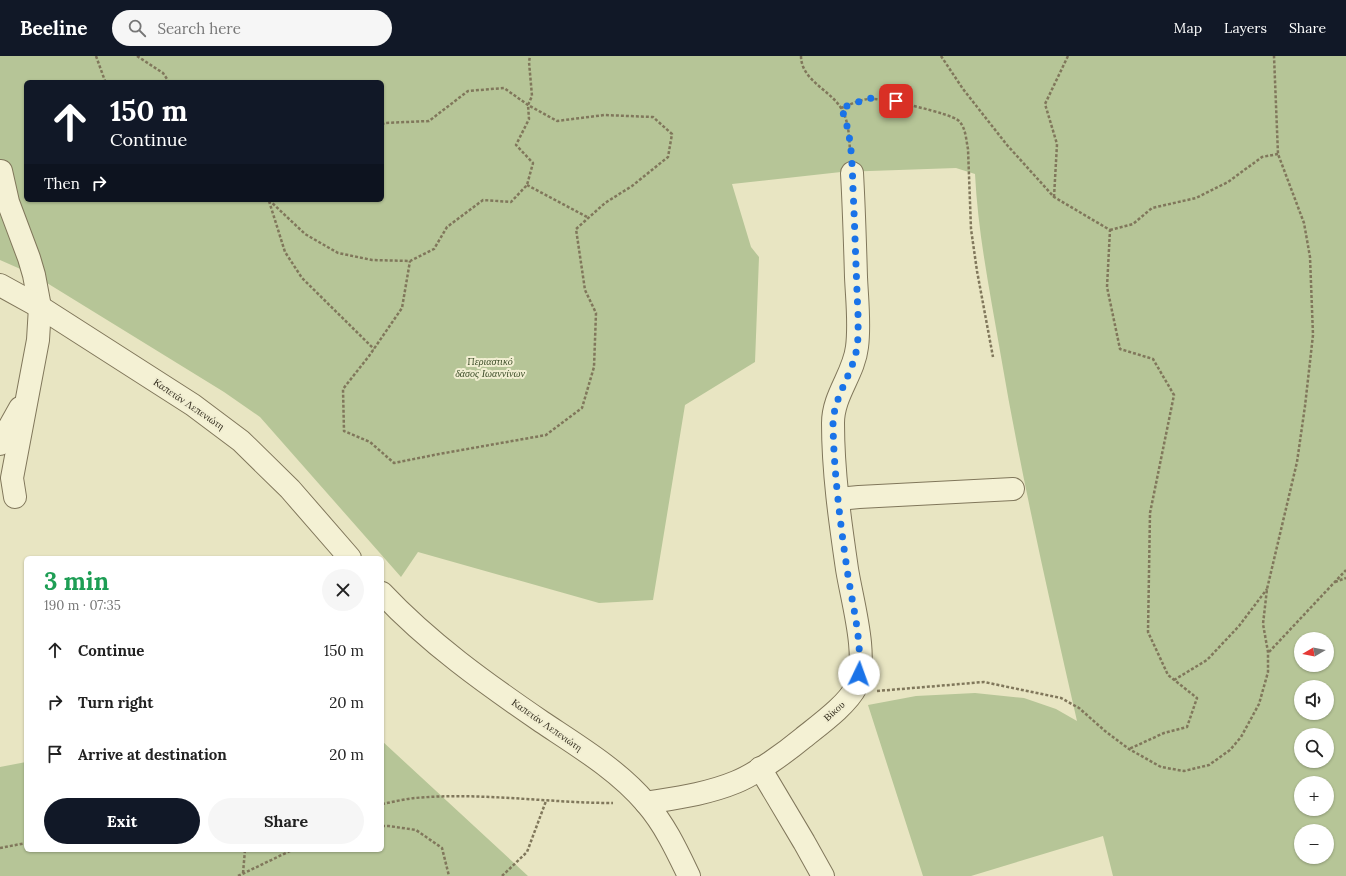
<!DOCTYPE html>
<html lang="en">
<head>
<meta charset="utf-8">
<style>
  body { margin:0; font-family:Lora,serif; background:#f6f6f6; color:#222; height:100vh; display:flex; flex-direction:column; font-size:15px; white-space:nowrap }
  * { box-sizing:border-box; margin:0 }
  p { font-size:13px; color:#767676 }
  .icon { flex:none; width:22px; height:22px; fill:none; stroke:currentColor; stroke-width:2; stroke-linecap:round; stroke-linejoin:round }
  .map { position:relative; flex:1; overflow:hidden }
  .panel { position:absolute; left:24px; top:500px; width:360px; height:296px; display:flex; flex-direction:column; background:#fff; border-radius:6px; box-shadow:0 1px 3px #0004 }
  .panel>* { flex:none }
  .guide { position:absolute; left:24px; top:24px; width:360px; height:122px; border-radius:6px; box-shadow:0 1px 3px #0004; background:#111827; color:#fff; overflow:hidden }
  .needle { width:26px; rotate:260deg }
  .fabs { position:absolute; left:1294px; top:576px; display:grid; gap:8px }
  .fabs a { display:grid; place-items:center; width:40px; height:40px; border-radius:50%; background:#fff; box-shadow:0 1px 3px #0004; font-size:20px }
  .pin { position:absolute; display:grid; place-items:center; width:34px; height:34px; color:#fff; margin:-17px; border-radius:8px; box-shadow:0 2px 6px #0006 }
  .me { position:absolute; width:44px; margin:-22px; rotate:3deg; stroke-linejoin:round; filter:drop-shadow(0 0 3px #0008) }
  .turn { display:flex; align-items:center; gap:14px; height:84px; padding:0 20px; font-size:18px }
  .turn .icon { width:52px; height:52px; stroke-width:2.5 }
  .turn b { display:block; font-size:28px; line-height:34px }
  .then { display:flex; align-items:center; height:38px; padding:0 20px; background:#0003; gap:8px; font-size:15px }
  .round { display:grid; place-items:center; flex:none; width:42px; height:42px; border-radius:21px; background:#f6f6f6 }
  .summary { display:flex; align-items:center; justify-content:space-between; height:68px; padding:0 20px }
  h1 { font-size:24px; font-weight:700; line-height:30px; color:#1e9e55 }
  .primary-button { display:flex; gap:8px; margin-top:auto; padding:8px 20px }
  .primary-button a { flex:1; height:46px; border-radius:24px; background:#111827; color:#fff; font-size:16px; font-weight:700; line-height:46px; text-align:center }
  .primary-button a+a { background:#f6f6f6; color:#222 }
  ul { padding:0; list-style:none }
  li { display:flex; align-items:center; gap:12px; height:52px; padding:0 20px }
  li div { flex:1 }
  li b { display:block; font-size:15px }
  li em { font-style:normal }
  header { display:flex; align-items:center; gap:24px; box-sizing:border-box; height:56px; padding:0 20px; background:#111827; color:#fff }
  header strong { font-size:19px }
  nav { display:flex; gap:22px; margin-inline-start:auto; font-size:14px }
  .search { width:280px; height:36px; background:#f6f6f6; display:flex; align-items:center; gap:10px; box-sizing:border-box; padding:0 14px; border-radius:22px; color:#767676; font-size:15px }
  .map>svg:first-child { display:block }
  .green { fill:#b6c597; fill-rule:evenodd }
  .lines { fill:none; stroke-linecap:round; stroke-linejoin:round }
  .minor-casing { stroke:#80775b; stroke-width:24 }
  .path { stroke:#80775b; stroke-width:2.5; stroke-dasharray:3 2; stroke-linecap:butt }
  .minor { stroke:#f4f1d4; stroke-width:22 }
  .route { stroke:#1a73e8; stroke-width:7; stroke-dasharray:0 12.6 }
  .labels { text-anchor:middle; dominant-baseline:central; stroke-width:4; stroke-linejoin:round; paint-order:stroke }
  .park-label { font-size:10px; font-style:italic; fill:#3b4c27; stroke:#f1eed1 }
  .street-label { font-size:10px; fill:#322c1e; stroke:#f1eed1 }
</style>
</head>
<body>
<header>
<strong>Beeline</strong>
<div class="search"><svg class="icon" aria-label="search" viewBox="0 0 24 24"><circle cx="10" cy="10" r="6"/><path d="M15 15l6 6"/></svg>Search here</div>
<nav><a>Map</a><a>Layers</a><a>Share</a></nav>
</header>
<div class="map">
<svg width="1346" height="820" viewBox="0 0 1346 820">
  <rect width="100%" height="100%" fill="#e8e5c2"/>
  <g class="green">
    <path d="M0 0H1346V820H1113L1103 780 971 820H923L868 649 916 640 975 637 1024 642 1056 653 1077 665C1049 542 1021 419 1000 295 990 236 978 178 975 118L956 112 841 116 732 128 751 191 759 201 755 306 685 349 653 544 599 547 418 496 401 521 260 361 224 336 34 219 0 204ZM26 26H382V144H26ZM1301 583H1327V609H1301ZM1301 631H1327V657H1301ZM1301 679H1327V705H1301ZM1301 727H1327V753H1301ZM1301 775H1327V801H1301Z"/>
    <polygon points="382,685 528,820 0,820 0,711 26,706 26,794 382,794"/>
  </g>
  <g class="lines">
    <g class="minor-casing">
      <g id="minor">
        <polyline points="1,115 8,146 29,202 34,219 40,251 38,284 12,422 15,441"/>
        <polyline points="0,229 40,251 193,349 241,385 290,433 350,502"/>
        <polyline points="0,388 20,352"/>
        <polyline points="838,443 859,441 1013,433"/>
        <path d="M382 537C429 587 485 627 542 666 578 690 618 714 646 747 665 769 677 795 689 820"/>
        <polyline points="760,712 804,786 823,820"/>
        <path d="M646 747C676 742 707 738 736 726 756 718 786 696 803 682 819 669 847 649 856 631 869 601 852 545 847 513 840 465 833 416 833 367 833 339 854 318 857 291 860 268 857 244 856 221 855 187 854 152 852 117"/>
      </g>
    </g>
    <g class="path">
      <polyline points="96,0 105,25 107,26"/>
      <polyline points="137,0 163,17 169,26"/>
      <path d="M801 0C801 24 830 34 841 52 849 65 849 81 850 94"/>
      <polyline points="941,0 963,33 1007,89 1054,141 1110,174 1107,231 1120,293 1153,303 1174,339 1150,457 1148,576 1168,619 1197,642 1187,671 1164,677 1129,693"/>
      <path d="M841 52C850 49 860 43 870 43 883 42 951 57 959 65 966 72 966 84 968 93L971 173 977 215 993 301"/>
      <polyline points="382,69 384,67 429,65 468,35 504,32 528,49 557,65 604,59 653,61 672,78 668,101 632,130 605,147 576,173 585,234 596,257 594,311 582,352 546,379 439,398 394,407 370,386 344,375 343,333 369,300 402,252 410,205"/>
      <polyline points="527,129 589,162"/>
      <polyline points="1054,141 1057,88 1045,48 1068,0"/>
      <polyline points="269,144 305,178 338,197 372,204 410,205 434,193 447,171 483,144 511,146 527,129 533,107 516,89 529,63 528,49 532,40 529,6 530,0"/>
      <polyline points="269,145 285,196 302,222 374,293"/>
      <polyline points="1110,174 1133,168 1152,152 1196,142 1228,126 1262,101 1278,98"/>
      <polyline points="1335,526 1346,522"/>
      <polyline points="1269,596 1346,514"/>
      <polyline points="1174,624 1207,604 1239,570 1267,533"/>
      <polyline points="877,635 984,626 1061,642 1079,652 1105,675 1129,693 1161,711 1184,715 1209,709 1230,694 1241,681 1259,648 1268,616 1268,596 1263,568 1267,533 1297,406 1305,350 1313,279 1310,201 1304,167 1278,98 1274,0"/>
      <path d="M382 748C393 746 404 743 415 742 481 736 548 747 613 747"/>
      <polyline points="382,770 389,770 416,774 442,792 449,820"/>
      <polyline points="0,792 26,787"/>
      <polyline points="243,817 245,794"/>
      <polyline points="238,820 292,794"/>
      <polyline points="502,820 527,796 546,745"/>
    </g>
    <use href="#minor" class="minor"/>
  </g>
  <g class="lines">
    <path class="route" d="M859 618C862 582 852 548 847 513 840 465 834 417 833 369 833 344 849 323 855 300 859 287 858 272 858 258 856 216 855 175 853 133 852 107 852 77 841 52L869 42 896 45"/>
  </g>
  <g class="labels">
    <g class="park-label">
      <text x="490" y="305">Περιαστικό<tspan x="490" dy="12">δάσος Ιωαννίνων</tspan></text>
    </g>
    <g class="street-label">
      <text transform="translate(189 348) rotate(34)">Καπετάν Λεπενιώτη</text>
      <text transform="translate(834 655) rotate(-42)">Βίκου</text>
      <text transform="translate(547 669) rotate(35)">Καπετάν Λεπενιώτη</text>
    </g>
  </g>
</svg>
<div class="fabs">
<a><svg class="needle" viewBox="-14 -14 28 28"><path d="M0-13l5 13h-10z" fill="#e53935"/><path d="M0 13l5-13h-10z" fill="#767676"/></svg></a>
<a><svg class="icon" aria-label="sound" viewBox="0 0 24 24"><path d="M4 9h4l5-4v14l-5-4H4zM17 9q2 3 0 6"/></svg></a>
<a><svg class="icon" aria-label="search" viewBox="0 0 24 24"><circle cx="10" cy="10" r="6"/><path d="M15 15l6 6"/></svg></a>
<a>+</a>
<a>−</a>
</div>
<div class="pin" style="left:896px;top:45px;background:#d93025"><svg class="icon" aria-label="arrive" viewBox="0 0 24 24"><path d="M6 21V4h12l-3 4 3 4H6"/></svg></div>
<svg class="me" style="left:859px;top:618px" viewBox="-20 -20 40 40"><circle r="19" fill="#fff"/><path d="M0-13L10 11 0 6-10 11z" fill="#1a73e8"/></svg>
<div class="guide">
<div class="turn"><svg class="icon" aria-label="ahead" viewBox="0 0 24 24"><path d="M12 20V5M6 11l6-6 6 6"/></svg><div><b>150 m</b>Continue</div></div>
<div class="then">Then<svg class="icon" aria-label="right" viewBox="0 0 24 24"><path d="M7 20v-9h11M14 6l5 5-5 5"/></svg></div>
</div>
<section class="panel">
<div class="summary"><div><h1>3 min</h1><p>190 m · 07:35</p></div><a class="round"><svg class="icon" aria-label="close" viewBox="0 0 24 24"><path d="M6 6l12 12M18 6L6 18"/></svg></a></div>
<ul>
<li><svg class="icon" aria-label="ahead" viewBox="0 0 24 24"><path d="M12 20V5M6 11l6-6 6 6"/></svg><div><b>Continue</b></div><em>150 m</em></li>
<li><svg class="icon" aria-label="right" viewBox="0 0 24 24"><path d="M7 20v-9h11M14 6l5 5-5 5"/></svg><div><b>Turn right</b></div><em>20 m</em></li>
<li><svg class="icon" aria-label="arrive" viewBox="0 0 24 24"><path d="M6 21V4h12l-3 4 3 4H6"/></svg><div><b>Arrive at destination</b></div><em>20 m</em></li>
</ul>
<div class="primary-button"><a>Exit</a><a>Share</a></div>
</section>
</div>
</body>
</html>
